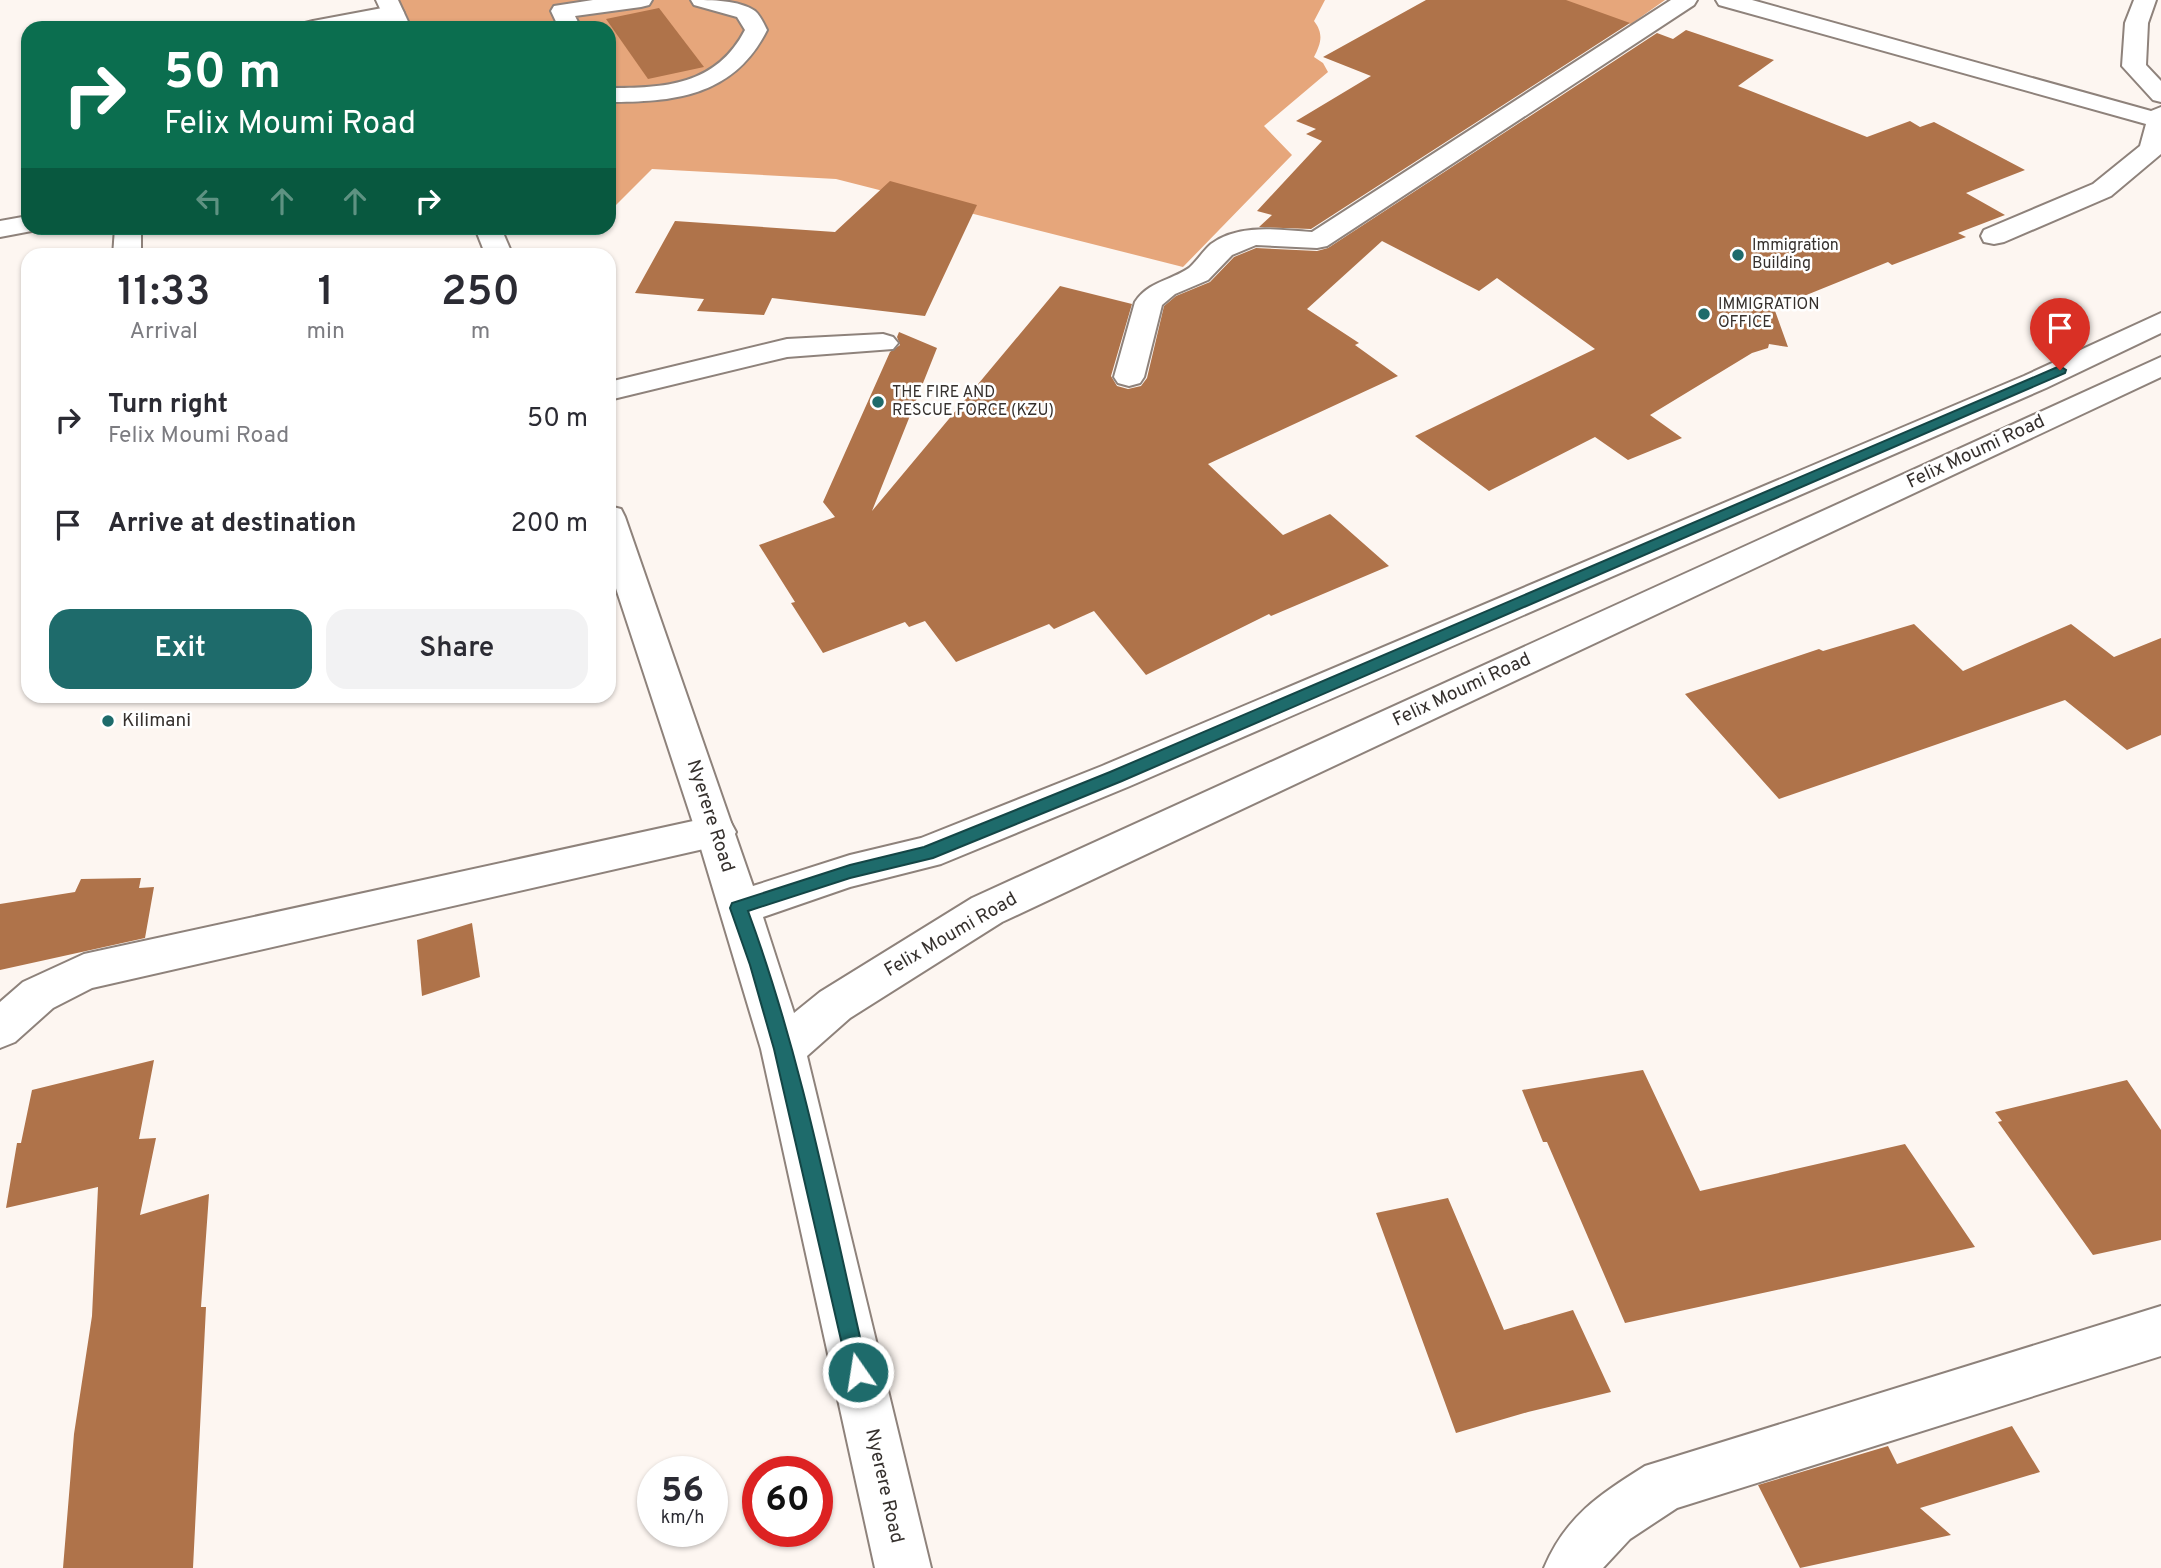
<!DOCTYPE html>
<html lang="en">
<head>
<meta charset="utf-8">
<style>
  body { margin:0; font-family:Overpass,sans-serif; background:#f2f2f3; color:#2b2b33; height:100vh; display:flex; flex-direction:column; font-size:26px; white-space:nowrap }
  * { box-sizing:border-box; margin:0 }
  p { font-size:23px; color:#7c7c81 }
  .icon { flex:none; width:38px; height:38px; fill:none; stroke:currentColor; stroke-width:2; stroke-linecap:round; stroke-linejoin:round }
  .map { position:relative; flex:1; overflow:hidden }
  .side { position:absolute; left:21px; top:248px; width:595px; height:455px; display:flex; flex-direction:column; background:#fff; border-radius:21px; box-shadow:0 2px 5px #0004 }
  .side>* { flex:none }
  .top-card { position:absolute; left:21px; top:21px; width:595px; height:214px; border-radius:21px; box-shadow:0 2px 5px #0004; background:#0b6e4f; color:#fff; overflow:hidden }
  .speed { position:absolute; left:637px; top:1456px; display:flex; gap:14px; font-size:35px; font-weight:700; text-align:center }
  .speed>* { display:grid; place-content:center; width:91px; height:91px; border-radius:50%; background:#fff; box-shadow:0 2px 5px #0004; line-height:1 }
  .speed small { font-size:18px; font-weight:400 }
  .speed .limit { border:10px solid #d22; background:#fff; color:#111 }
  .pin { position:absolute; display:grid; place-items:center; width:60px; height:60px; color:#fff; margin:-72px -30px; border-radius:50% 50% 50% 0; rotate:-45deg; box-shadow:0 0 7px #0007 }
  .pin .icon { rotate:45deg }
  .me { position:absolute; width:77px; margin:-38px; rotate:347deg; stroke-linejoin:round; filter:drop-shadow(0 0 5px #0008) }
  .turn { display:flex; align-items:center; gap:24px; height:147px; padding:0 28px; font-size:32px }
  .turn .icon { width:91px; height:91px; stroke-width:2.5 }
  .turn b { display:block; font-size:49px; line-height:60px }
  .lanes { display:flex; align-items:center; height:66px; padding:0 28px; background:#0003; justify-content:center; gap:35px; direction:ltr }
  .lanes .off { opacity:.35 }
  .eta { display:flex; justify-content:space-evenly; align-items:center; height:119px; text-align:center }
  .eta b { font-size:42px; font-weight:600; line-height:49px }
  .primary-button { display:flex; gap:14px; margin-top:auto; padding:14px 28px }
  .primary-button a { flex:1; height:80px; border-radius:21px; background:#1e6b6b; color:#fff; font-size:28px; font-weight:600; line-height:80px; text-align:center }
  .primary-button a+a { background:#f2f2f3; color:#2b2b33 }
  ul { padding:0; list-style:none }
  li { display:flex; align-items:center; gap:21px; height:105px; padding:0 28px }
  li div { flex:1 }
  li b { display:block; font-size:26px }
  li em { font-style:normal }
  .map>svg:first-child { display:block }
  .forest { fill:#e6a67b }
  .building { fill:#af734a }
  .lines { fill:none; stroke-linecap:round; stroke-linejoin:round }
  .minor-casing { stroke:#8e827b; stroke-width:4 }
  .major-casing { stroke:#8e827b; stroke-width:4 }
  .minor { fill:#fff; fill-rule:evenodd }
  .major { fill:#fff; fill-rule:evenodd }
  .route { fill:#1e6b6b; stroke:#144646; stroke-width:2 }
  .poi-dot { fill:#1e6b6b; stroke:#fff; stroke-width:2.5 }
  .labels { text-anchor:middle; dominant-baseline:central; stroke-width:5; stroke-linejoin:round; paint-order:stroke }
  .far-poi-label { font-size:16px; fill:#36312e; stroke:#fff; text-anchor:start }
  .street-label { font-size:19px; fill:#36312e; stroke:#fff }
  .poi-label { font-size:19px; fill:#36312e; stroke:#fff; text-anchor:start }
</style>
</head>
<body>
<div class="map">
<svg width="2161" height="1568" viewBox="0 0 2161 1568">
  <rect width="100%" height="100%" fill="#fdf6f1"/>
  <g class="forest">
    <path d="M396 0H1325L1314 21C1324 34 1321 43 1314 57L1323 63 1328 72 1264 126 1292 155 1183 267 836 179 652 169 609 212V28H408Z"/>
    <polygon points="1561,0 1665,0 1631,24"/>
  </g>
  <g class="building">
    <polygon points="1426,0 1566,0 1630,23 1311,229 1259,227 1272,215 1257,211 1322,141 1306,134 1316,129 1296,121 1371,76 1323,57"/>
    <polygon points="659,8 704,67 648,79 606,19"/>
    <polygon points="1686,30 1774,60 1738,86 1867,137 1910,121 1920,127 1934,122 2025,170 1966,193 2005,215 1958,233 1966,237 1892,265 1888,262 1774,308 1788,347 1769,344 1768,348 1752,353 1650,415 1682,438 1628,460 1595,437 1489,491 1415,436 1595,349 1497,278 1479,291 1382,241 1307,309 1359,343 1355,345 1398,376 1208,464 1283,535 1330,514 1389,566 1271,616 1269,614 1146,675 1094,611 1054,629 1049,624 956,662 925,621 909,627 905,622 823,653 791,603 795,602 759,545 835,517 823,502 890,352 900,345 897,337 899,332 937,348 872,511 1060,286 1132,304 1111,376 1117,386 1128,389 1141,386 1147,378 1164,306 1176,296 1210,282 1234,257 1256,248 1317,251 1328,248 1657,33 1673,39"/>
    <polygon points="890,181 977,205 925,316 772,298 764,315 697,311 704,299 635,293 675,221 835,232"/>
    <polygon points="1914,624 1963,671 2071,624 2114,657 2161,638 2161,735 2127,750 2065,700 1779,799 1685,694 1819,649 1823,651"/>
    <polygon points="141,878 139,888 154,887 145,938 0,970 0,904 75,892 81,879"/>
    <polygon points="472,923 480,977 422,996 417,940"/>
    <polygon points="154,1060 139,1139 156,1138 140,1215 209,1194 201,1307 206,1307 193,1568 63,1568 74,1434 92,1316 98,1187 6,1208 17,1143 21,1143 32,1090"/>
    <polygon points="1643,1070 1700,1191 1905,1144 1975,1247 1625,1323 1547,1142 1543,1142 1522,1090"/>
    <polygon points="2127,1080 2161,1130 2161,1240 2093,1255 1998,1122 2002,1121 1995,1112"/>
    <polygon points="1448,1198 1504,1330 1573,1310 1611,1392 1528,1412 1456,1433 1376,1213"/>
    <polygon points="2012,1426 2040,1472 1920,1508 1951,1535 1800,1568 1758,1485 1888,1446 1897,1464"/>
  </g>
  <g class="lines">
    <g class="minor-casing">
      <g id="minor">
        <polygon points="593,0 652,0 649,5 641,7 575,16 581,28 559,28 551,11 554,6"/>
        <path d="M691 0C712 0 739 0 755 11 760 15 764 24 767 30 734 96 675 102 609 102V88C664 88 716 86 745 30L737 17 694 5Z"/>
        <path d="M1671 0H1697L1694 5 1327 246 1317 248 1256 245 1232 255 1208 280 1175 294 1162 305 1144 377 1140 383 1129 386 1118 383 1114 377 1135 302C1149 281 1170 281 1189 268 1197 261 1203 251 1211 244 1240 223 1279 230 1312 232Z"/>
        <polygon points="1716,0 1752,0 2151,111 2161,107 2161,154 2111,196 2004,242 1994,244 1984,242 1981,236 1984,230 2093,184 2140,146 2146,124 1719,5"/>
        <polygon points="2134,0 2156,0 2148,23 2146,65 2161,81 2161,102 2153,100 2122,66 2125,23"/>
        <polygon points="393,6 401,8 404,13 401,18 349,28 302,28 305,23 313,21"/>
        <polygon points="28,216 28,228 39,228 37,230 0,237 0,221"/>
        <polygon points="115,228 141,228 141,256 113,256"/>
        <polygon points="883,334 893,337 898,343 893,349 787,357 609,400 609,382 787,339"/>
        <polygon points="716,816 730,821 736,832 730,843 92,988 53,1008 15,1042 0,1048 0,1002 23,982 84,954"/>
        <path d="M2161 1306V1356L1677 1508 1630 1539 1603 1568H1544C1566 1516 1599 1495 1645 1466Z"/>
      </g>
    </g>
    <g class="major-casing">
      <g id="major">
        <polygon points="376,0 398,0 411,28 389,28"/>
        <polygon points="475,228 501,228 513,256 486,256"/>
        <polygon points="2161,313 2161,333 2046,388 1130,786 941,864 850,887 763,917 794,1013 820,992 972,898 2161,357 2161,377 1002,922 850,1018 807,1056 931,1568 875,1568 761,1049 696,832 609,567 609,506 621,509 625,517 753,886 850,855 921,838 1102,766 2024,376"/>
      </g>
    </g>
    <use href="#minor" class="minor"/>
    <use href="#major" class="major"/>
  </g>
  <path class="route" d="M2060 366 2066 370 2065 373 1122 781 933 858 850 878 748 911C803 1060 832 1218 868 1372L865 1379 858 1383 850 1379 774 1049 750 965 730 908 732 903 850 865 924 847 1110 772Z"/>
  <g class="poi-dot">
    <circle cx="1738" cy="255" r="7"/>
    <circle cx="1704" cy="314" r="7"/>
    <circle cx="878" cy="402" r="7"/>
    <circle cx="108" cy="721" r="7"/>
  </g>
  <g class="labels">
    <g class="far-poi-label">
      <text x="1752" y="246">Immigration<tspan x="1752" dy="18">Building</tspan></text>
      <text x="1718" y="305">IMMIGRATION<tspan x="1718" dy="18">OFFICE</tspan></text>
      <text x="892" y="393">THE FIRE AND<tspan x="892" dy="18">RESCUE FORCE (KZU)</tspan></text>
    </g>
    <g class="street-label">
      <text transform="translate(1976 452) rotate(-25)">Felix Moumi Road</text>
      <text transform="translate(1462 690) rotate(-25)">Felix Moumi Road</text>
      <text transform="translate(710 816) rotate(72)">Nyerere Road</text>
      <text transform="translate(951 935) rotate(-30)">Felix Moumi Road</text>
      <text transform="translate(884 1486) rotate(77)">Nyerere Road</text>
    </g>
    <g class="poi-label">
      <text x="122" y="721">Kilimani</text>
    </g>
  </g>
</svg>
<div class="speed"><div>56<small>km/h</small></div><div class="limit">60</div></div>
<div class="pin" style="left:2060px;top:370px;background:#d93025"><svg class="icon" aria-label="arrive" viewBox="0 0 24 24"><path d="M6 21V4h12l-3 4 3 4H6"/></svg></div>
<svg class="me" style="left:858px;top:1372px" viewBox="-20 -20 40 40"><circle r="17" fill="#1e6b6b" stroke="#fff" stroke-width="3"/><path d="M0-11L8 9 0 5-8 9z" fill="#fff"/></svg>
<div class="top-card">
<div class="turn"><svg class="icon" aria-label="right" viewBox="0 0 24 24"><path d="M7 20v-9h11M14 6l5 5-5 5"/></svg><div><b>50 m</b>Felix Moumi Road</div></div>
<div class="lanes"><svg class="icon off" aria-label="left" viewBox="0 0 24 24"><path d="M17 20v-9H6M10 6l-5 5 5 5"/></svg><svg class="icon off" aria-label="ahead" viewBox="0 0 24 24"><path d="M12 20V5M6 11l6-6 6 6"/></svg><svg class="icon off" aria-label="ahead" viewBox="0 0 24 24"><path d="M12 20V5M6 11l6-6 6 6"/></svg><svg class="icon" aria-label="right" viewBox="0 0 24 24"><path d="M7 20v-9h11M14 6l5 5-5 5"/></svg></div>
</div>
<section class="side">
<div class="eta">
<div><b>11:33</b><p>Arrival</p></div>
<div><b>1</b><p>min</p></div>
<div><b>250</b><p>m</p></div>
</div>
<ul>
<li><svg class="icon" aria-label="right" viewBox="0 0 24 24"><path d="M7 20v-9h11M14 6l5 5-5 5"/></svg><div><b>Turn right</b><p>Felix Moumi Road</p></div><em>50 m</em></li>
<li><svg class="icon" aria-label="arrive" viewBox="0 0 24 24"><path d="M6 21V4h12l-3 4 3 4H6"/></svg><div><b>Arrive at destination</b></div><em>200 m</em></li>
</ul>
<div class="primary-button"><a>Exit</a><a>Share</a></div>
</section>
</div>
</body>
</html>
